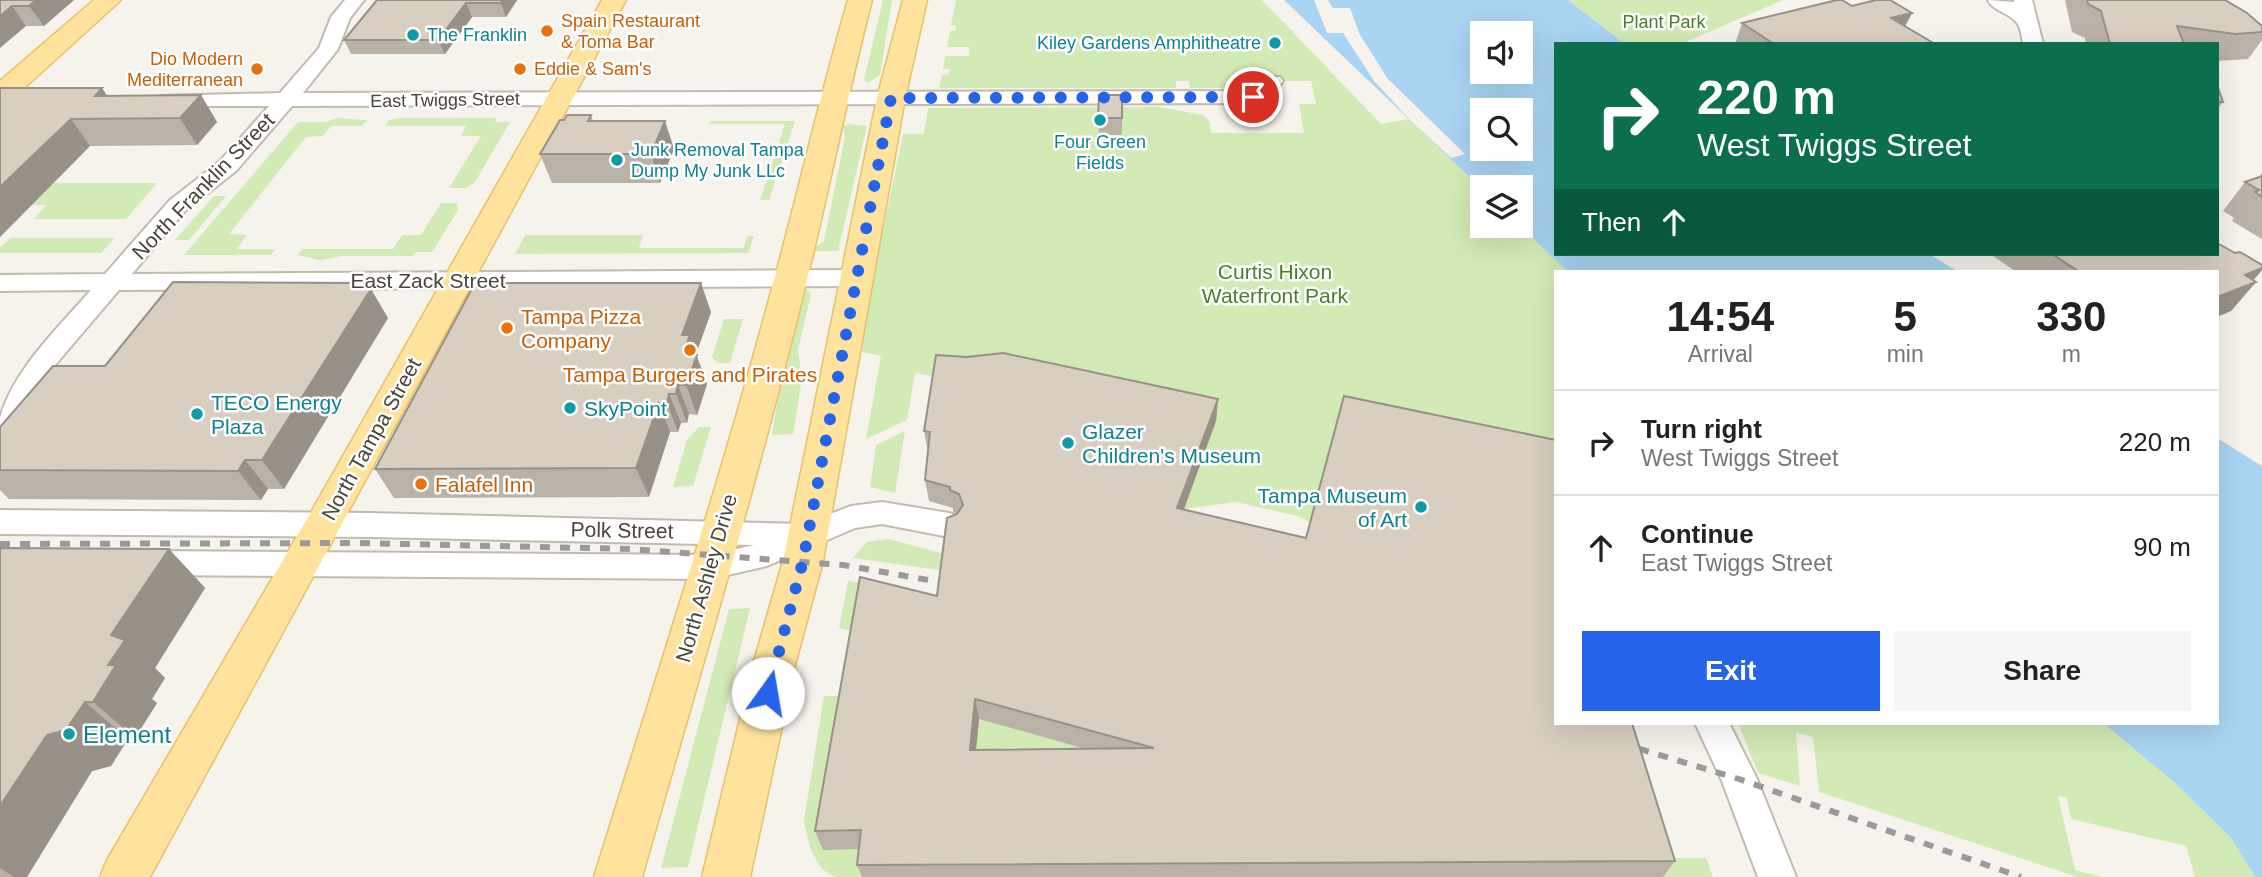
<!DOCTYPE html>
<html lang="en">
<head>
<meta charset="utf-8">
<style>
  body { margin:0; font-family:Arial,sans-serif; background:#f6f6f6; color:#222; height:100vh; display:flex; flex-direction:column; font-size:26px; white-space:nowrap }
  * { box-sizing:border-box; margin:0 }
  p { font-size:23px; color:#767676 }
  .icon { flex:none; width:38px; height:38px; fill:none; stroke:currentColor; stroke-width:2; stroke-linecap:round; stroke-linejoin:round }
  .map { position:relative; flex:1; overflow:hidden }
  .side { position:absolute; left:1554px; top:270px; width:665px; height:455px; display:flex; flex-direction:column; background:#fff; border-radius:0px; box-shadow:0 7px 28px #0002 }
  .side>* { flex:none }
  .top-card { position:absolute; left:1554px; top:42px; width:665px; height:214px; border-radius:0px; box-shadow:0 7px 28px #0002; background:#0b6e4f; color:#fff; overflow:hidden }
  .buttons { position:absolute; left:1470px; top:21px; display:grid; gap:14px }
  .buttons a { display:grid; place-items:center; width:63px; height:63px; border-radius:0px; background:#fff; box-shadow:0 7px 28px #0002; font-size:35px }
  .pin { position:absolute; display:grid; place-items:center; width:60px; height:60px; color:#fff; margin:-30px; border:4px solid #fff; border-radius:50%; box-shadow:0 2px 7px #0007 }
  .me { position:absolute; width:77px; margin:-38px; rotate:13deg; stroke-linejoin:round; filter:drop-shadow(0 0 5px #0008) }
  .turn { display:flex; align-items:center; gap:24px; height:147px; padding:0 28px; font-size:32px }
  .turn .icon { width:91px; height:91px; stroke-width:2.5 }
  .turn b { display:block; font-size:49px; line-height:60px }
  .then { display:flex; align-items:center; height:66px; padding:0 28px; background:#0003; gap:14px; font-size:26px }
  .eta { display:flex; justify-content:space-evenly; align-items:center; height:119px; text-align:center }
  .eta b { font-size:42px; font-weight:700; line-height:49px }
  .button { display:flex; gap:14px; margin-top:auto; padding:14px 28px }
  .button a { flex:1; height:80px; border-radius:0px; background:#2563eb; color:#fff; font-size:28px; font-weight:700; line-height:80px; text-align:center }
  .button a+a { background:#f6f6f6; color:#222 }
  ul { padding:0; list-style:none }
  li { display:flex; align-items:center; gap:21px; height:105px; padding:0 28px; border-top:2px solid #e0e0e0 }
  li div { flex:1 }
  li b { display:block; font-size:26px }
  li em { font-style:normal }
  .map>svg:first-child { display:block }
  .green { fill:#d2eab5 }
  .water { fill:#a9d4f2; fill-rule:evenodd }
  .pier { fill:#f6f3ec }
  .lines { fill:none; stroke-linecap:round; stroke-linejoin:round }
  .minor-casing { stroke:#c2bbae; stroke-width:4 }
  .major-casing { stroke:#e6c16a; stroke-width:3 }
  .minor { fill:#fff; fill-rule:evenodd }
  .major { fill:#ffe39c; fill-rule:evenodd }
  .rail { stroke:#9a9a9a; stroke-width:6; stroke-dasharray:10 10; stroke-linecap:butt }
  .wall { fill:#bab2a6; fill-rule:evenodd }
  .shaded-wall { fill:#979187 }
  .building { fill:#d8cfc1; stroke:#979187; stroke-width:2; fill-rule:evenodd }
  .route { stroke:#2563eb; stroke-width:12; stroke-dasharray:0 21.6 }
  .food-dot { fill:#e8710a; stroke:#fff; stroke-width:2.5 }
  .culture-dot { fill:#0f9aa8; stroke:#fff; stroke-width:2.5 }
  .labels { text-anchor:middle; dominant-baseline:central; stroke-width:5; stroke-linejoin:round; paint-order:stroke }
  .far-food-label { font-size:18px; fill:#c56008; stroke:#fff; text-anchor:start }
  .far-park-label { font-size:18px; fill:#4a7f2a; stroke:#fff }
  .far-culture-label { font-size:18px; fill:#0d838f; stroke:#fff; text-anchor:start }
  .far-street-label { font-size:18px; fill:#4b4439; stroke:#fff }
  .street-label { font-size:21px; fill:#4b4439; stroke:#fff }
  .park-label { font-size:21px; fill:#4a7f2a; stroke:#fff }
  .food-label { font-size:21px; fill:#c56008; stroke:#fff; text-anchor:start }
  .culture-label { font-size:21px; fill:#0d838f; stroke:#fff; text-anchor:start }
  .near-culture-label { font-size:24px; fill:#0d838f; stroke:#fff; text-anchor:start }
</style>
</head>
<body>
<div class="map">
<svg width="2262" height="877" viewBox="0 0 2262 877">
  <rect width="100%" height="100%" fill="#f6f3ec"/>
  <g class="green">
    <polygon points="883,0 892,0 880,75 868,83 864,80"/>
    <polygon points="956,0 1262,0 1381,124 1409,119 1482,189 1482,226 1520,226 1567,271 1556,271 1556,463 1312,523 1297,516 1236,502 1184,509 939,377 915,373 907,420 866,439 881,356 858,351 903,134 924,134 928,108 1160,107 1203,115 1210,122 1211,133 1304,133 1299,104 1316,104 1311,81 1225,81 1226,88 1190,88 1189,81 1176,81 1176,88 939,88 942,75 949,74 949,69 943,69 945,56 969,56 969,47 947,47 950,31 955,31 956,26 951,25"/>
    <polygon points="1568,0 1783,0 1681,44 1625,44"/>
    <polygon points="337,118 367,120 362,126 331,126 323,136 306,137 229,234 247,235 237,249 275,249 271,255 184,255 298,122 326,122"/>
    <polygon points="402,118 497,118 495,122 510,122 475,182 466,188 449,188 481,136 461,136 466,126 385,126 389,120"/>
    <polygon points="710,121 795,121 769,200 760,200 785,124 708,124"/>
    <polygon points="848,124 867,126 838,251 810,251 824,241 845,137 843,126"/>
    <polygon points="53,183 157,183 126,219 34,219 46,205 32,205"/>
    <polygon points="214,196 226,196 189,240 175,240"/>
    <polygon points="441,203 457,203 458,210 432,252 416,252 413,256 342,256 319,260 298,255 303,249 393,249 402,235 421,235"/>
    <polygon points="525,235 643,235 639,248 743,248 748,236 754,236 748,253 515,254"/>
    <polygon points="10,238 115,238 101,253 0,253 0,248"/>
    <polygon points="807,290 811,294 798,350 802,379 793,434 772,435 782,372 802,291"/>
    <polygon points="724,319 743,319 730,363 718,363 712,357"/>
    <polygon points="699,427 711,427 693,486 673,487 687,440"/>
    <polygon points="905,431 895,493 870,487 876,445"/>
    <polygon points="889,539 948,555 946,571 853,558 867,542"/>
    <polygon points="848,581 943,596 860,633 839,628"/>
    <polygon points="750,608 688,867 661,868 729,609"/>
    <path d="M824 696H849L823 849H868L865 877C856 877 844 877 836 877 814 871 807 839 804 820Z"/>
    <polygon points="979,719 1160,769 974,770"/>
    <polygon points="1738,723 2103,723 2175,783 2231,838 2255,877 2195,877 2186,846 2071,819 2067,798 2058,796 2075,870 2103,877 2078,877 1819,792 1813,737 1796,733 1800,786 1758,773"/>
    <polygon points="1656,858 1706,858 1713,877 1661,877"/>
  </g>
  <g class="water">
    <path d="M1284 0H1568L1625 44H1556V254H1929L1957 271H1567L1520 226 1521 187 1482 189ZM1482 33H1521V72H1482ZM1482 110H1521V149H1482Z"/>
    <polygon points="2217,438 2262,466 2262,877 2255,877 2231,838 2175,783 2103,723 2217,723"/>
  </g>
  <polygon class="pier" points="1314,0 1328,0 1333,8 1350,8 1360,35 1388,79 1465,154 1451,158 1409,119 1374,81 1343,33 1327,33"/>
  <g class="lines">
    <g class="minor-casing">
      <g id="minor">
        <path d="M345 0H364L350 18 338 49 303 93 1252 91 1266 77H1280L1283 81 1270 98 1253 103 292 106 236 171 185 211 132 274 856 270 865 272 868 278 865 284 856 286 119 290 50 371 16 438 10 447 0 450C0 440 0 427 0 418 13 370 59 327 91 290L0 291V275L105 274 169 201 220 161 269 106H167L160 104 157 100 160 96 280 93 319 48 331 17Z"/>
        <path d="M1988 0 2014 2V0H2032L2043 44H2023C2022 38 2021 31 2019 26 2013 13 1993 12 1988 0Z"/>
        <polygon points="882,502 949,513 960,517 964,525 960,533 949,537 882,524 855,528 767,566 710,579 143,575 132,572 128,563 132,554 143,551 710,555 754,545 370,537 0,534 0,510 370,513 804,524 851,506"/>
        <polygon points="1695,723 1729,723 1757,779 1796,877 1758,877 1722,781"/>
      </g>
    </g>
    <g class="major-casing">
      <g id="major">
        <polygon points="94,0 121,0 10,101 0,103 0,81"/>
        <polygon points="602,0 626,0 150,877 100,877 107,860 310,514"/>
        <path d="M848 0H872C848 92 830 186 807 279 758 480 699 678 642 877H594C656 678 721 479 775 277 800 185 821 92 848 0Z"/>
        <polygon points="903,0 927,0 905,98 823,561 796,661 750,877 702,877 754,661 783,561 877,98"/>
      </g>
    </g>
    <use href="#minor" class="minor"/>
    <use href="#major" class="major"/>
    <g class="rail">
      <polyline points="0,544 360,543 631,549 843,565 957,585"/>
      <polyline points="1620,743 1739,779 2021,877"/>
    </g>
  </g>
  <g class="wall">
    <polygon points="0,0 74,0 44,26 26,26"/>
    <polygon points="377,0 517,0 506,17 472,17 445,54 351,54 344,40"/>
    <polygon points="2065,0 2225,0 2262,26 2262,40 2248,59 2217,61 2217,44 2086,44 2085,38 2072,32"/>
    <polygon points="1852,6 1912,13 1905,26 1935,44 1735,44 1742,23"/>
    <polygon points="2217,85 2223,102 2217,110"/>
    <polygon points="0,88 107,96 201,95 217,122 197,145 90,146 0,237"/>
    <polygon points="1122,95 1122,135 1099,135 1098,118"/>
    <polygon points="591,115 593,121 674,149 660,183 552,183 540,154 564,120"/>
    <polygon points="2262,173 2262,239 2232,221 2234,218 2223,211 2245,182 2259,177"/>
    <polygon points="1990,254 2217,254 2262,270 2253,281 2256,282 2231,311 2217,271 2015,271"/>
    <polygon points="366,289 388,318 284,489 268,489 261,500 9,499 0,490 0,427 105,366"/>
    <polygon points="711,312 696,354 707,384 697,415 689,414 687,423 681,423 678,432 670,432 649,497 394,498 375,469"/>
    <path d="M1218 399 1216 421 1184 510 1556 723 1675 861 1663 877H862L857 865 859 849 823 850 815 831 937 596 958 514 953 512V508L929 501 925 480 928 453 924 431ZM979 719 1086 749 976 750Z"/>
    <polygon points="0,548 169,549 205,588 155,668 165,678 152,699 157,703 135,738 128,739 111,766 92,771 27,877 0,877"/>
  </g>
  <g class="shaded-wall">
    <polygon points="36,0 74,0 44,26 29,6"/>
    <polygon points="502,0 517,0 506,17 501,3"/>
    <polygon points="466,3 472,17 445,54 438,40"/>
    <polygon points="12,6 26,26 0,48 0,16"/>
    <polygon points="1912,13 1898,40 1891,18"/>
    <polygon points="102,88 120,115 95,96"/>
    <polygon points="201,95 217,122 197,145 180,118"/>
    <polygon points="71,119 90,146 0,237 0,187"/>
    <polygon points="665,121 674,149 660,183 651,154"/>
    <polygon points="2262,268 2262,270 2250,284 2256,282 2231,311 2217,317 2217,297 2245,275"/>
    <polygon points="363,283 369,293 371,289 388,318 284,489 262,460"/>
    <polygon points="701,283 711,312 696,354 707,384 697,415 686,385 682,335"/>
    <polygon points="678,385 689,414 687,423 676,394"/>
    <polygon points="669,394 681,423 678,432 667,403"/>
    <polygon points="1218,399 1216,421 1176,530 1177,508"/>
    <polygon points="659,403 670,432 649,497 636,468"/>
    <polygon points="245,460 268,489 261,500 238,471"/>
    <polygon points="169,549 205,588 155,668 165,678 152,699 157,703 135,738 93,702 108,665 111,635"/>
    <polygon points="975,699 979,719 974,770 970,750"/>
    <polygon points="85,702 128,739 111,766 92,771 27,877 14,877 0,868 0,806 47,735"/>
  </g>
  <g class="building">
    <polygon points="0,0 36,0 29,6 12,6 0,16"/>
    <polygon points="377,0 502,0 501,3 466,3 438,40 344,40"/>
    <polygon points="1837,0 1842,0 1852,6 1876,0 1890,0 1912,13 1891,18 1935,44 1774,44 1742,23"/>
    <polygon points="2087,0 2225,0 2247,13 2262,26 2262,32 2235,34 2177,26 2184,44 2110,44 2101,11 2088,4"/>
    <polygon points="2217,85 2223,102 2217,101"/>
    <polygon points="0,88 102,88 95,96 201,95 180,118 71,119 0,187"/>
    <polygon points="1099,95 1122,95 1122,118 1098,118"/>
    <polygon points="567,115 591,115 588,121 665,121 651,154 540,154 560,120 564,120"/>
    <polygon points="2262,176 2262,197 2255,192 2259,190 2245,182"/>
    <polygon points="2217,243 2235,253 2240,252 2262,265 2262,268 2245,275 2256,282 2217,297 2217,271 2078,271 2052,254 2217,254"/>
    <polygon points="173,282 363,283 359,289 371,289 262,460 245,460 238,471 0,470 0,427 53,366 105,366"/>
    <polygon points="475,283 701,283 682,335 690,335 686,345 692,344 689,355 697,355 686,385 678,385 676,394 669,394 667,403 659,403 636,468 375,469"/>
    <path d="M1003 353 1218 399 1177 508 1306 538 1344 396 1556 440V723H1632L1675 861 857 865 861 830 815 831 860 577 937 596 947 518 957 514 963 505 959 494 950 490V487L925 480 930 432 924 431 936 355 967 357ZM975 699 1154 748 970 750Z"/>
    <polygon points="0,548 169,549 111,635 125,640 108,665 116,665 93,702 85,702 66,730 47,735 0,806"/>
  </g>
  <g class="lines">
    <polyline class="route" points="768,693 803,561 891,98 1253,97"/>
  </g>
  <g class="food-dot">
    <circle cx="547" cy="31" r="7"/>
    <circle cx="257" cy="69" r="7"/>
    <circle cx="520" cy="69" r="7"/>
    <circle cx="507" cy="328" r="7"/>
    <circle cx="690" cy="350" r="7"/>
    <circle cx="421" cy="484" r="7"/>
  </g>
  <g class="culture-dot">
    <circle cx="413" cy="35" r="7"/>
    <circle cx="1275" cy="43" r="7"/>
    <circle cx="1100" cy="120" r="7"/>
    <circle cx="617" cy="160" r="7"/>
    <circle cx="570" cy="408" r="7"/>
    <circle cx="197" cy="414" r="7"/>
    <circle cx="1068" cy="443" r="7"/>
    <circle cx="1421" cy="507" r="7"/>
    <circle cx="69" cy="734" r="7"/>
  </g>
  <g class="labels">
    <g class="far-food-label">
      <text x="561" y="21">Spain Restaurant<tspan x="561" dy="21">&amp; Toma Bar</tspan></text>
      <text x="243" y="59" text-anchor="end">Dio Modern<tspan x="243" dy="21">Mediterranean</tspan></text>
      <text x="534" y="69">Eddie &amp; Sam's</text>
    </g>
    <g class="far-park-label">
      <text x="1664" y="22">Plant Park</text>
    </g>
    <g class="far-culture-label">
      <text x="427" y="35">The Franklin</text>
      <text x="1261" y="43" text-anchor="end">Kiley Gardens Amphitheatre</text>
      <text x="1100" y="142" text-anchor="middle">Four Green<tspan x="1100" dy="21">Fields</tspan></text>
      <text x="631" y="150">Junk Removal Tampa<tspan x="631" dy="21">Dump My Junk LLc</tspan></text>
    </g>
    <g class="far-street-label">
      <text transform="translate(445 100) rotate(-1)">East Twiggs Street</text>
    </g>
    <g class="street-label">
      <text transform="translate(203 186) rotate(-46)">North Franklin Street</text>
      <text x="428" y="280">East Zack Street</text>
      <text transform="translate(371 439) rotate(-61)">North Tampa Street</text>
      <text transform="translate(622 530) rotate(1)">Polk Street</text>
      <text transform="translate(706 578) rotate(-74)">North Ashley Drive</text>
    </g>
    <g class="park-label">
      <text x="1275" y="271">Curtis Hixon<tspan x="1275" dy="24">Waterfront Park</tspan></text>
    </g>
    <g class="food-label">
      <text x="521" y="316">Tampa Pizza<tspan x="521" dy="24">Company</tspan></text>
      <text x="690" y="374" text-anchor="middle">Tampa Burgers and Pirates</text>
      <text x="435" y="484">Falafel Inn</text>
    </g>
    <g class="culture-label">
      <text x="211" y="402">TECO Energy<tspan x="211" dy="24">Plaza</tspan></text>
      <text x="584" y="408">SkyPoint</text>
      <text x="1082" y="431">Glazer<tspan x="1082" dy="24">Children's Museum</tspan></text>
      <text x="1407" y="495" text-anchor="end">Tampa Museum<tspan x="1407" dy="24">of Art</tspan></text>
    </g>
    <g class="near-culture-label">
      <text x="83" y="734">Element</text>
    </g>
  </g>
</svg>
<div class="buttons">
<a><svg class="icon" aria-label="sound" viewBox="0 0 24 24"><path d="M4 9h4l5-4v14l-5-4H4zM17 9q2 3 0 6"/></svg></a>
<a><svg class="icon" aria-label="search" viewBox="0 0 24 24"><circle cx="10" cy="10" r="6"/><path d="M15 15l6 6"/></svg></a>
<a><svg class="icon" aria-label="layers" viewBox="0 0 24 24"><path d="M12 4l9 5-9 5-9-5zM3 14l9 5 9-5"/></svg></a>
</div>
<div class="pin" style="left:1253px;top:97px;background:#d93025"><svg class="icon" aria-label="arrive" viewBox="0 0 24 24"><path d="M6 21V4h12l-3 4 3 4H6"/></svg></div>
<svg class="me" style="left:768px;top:693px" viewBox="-20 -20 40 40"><circle r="19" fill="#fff"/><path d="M0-13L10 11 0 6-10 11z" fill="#2563eb"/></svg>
<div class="top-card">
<div class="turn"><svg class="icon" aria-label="right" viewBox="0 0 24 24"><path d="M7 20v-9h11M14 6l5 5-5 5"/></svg><div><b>220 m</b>West Twiggs Street</div></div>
<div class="then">Then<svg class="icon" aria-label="ahead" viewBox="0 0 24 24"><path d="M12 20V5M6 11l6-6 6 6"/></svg></div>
</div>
<section class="side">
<div class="eta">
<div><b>14:54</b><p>Arrival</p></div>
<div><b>5</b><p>min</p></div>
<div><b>330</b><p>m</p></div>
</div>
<ul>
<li><svg class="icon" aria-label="right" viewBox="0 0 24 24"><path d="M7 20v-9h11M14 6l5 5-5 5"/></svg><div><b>Turn right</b><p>West Twiggs Street</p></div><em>220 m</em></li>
<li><svg class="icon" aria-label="ahead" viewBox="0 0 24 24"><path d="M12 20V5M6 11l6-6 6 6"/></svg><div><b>Continue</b><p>East Twiggs Street</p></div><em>90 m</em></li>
</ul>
<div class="button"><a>Exit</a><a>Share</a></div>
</section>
</div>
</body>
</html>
